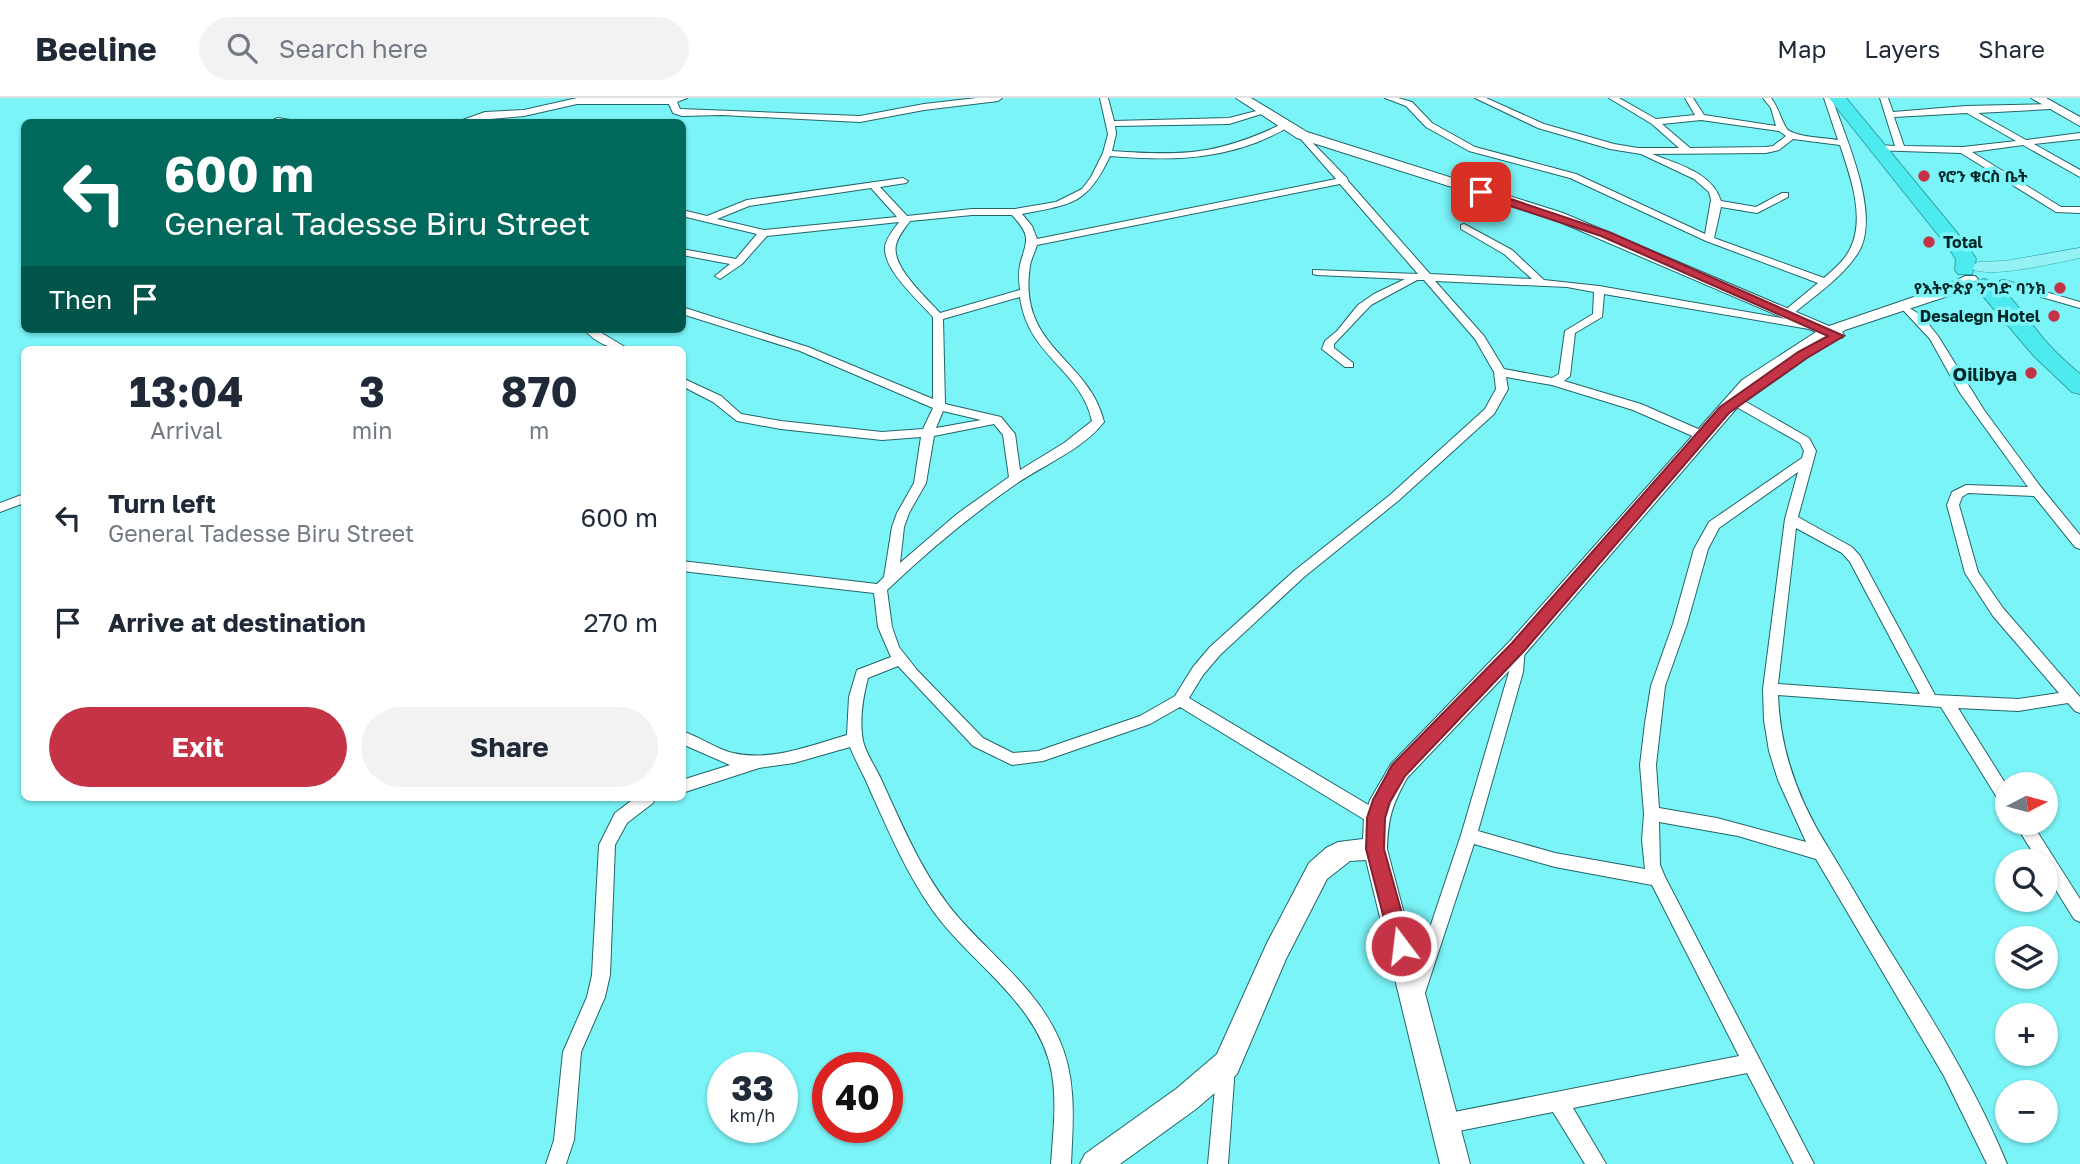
<!DOCTYPE html>
<html lang="en">
<head>
<meta charset="utf-8">
<style>
  body { margin:0; font-family:"Golos Text","Noto Sans Ethiopic",sans-serif; background:#f2f2f3; color:#1f2937; height:100vh; display:flex; flex-direction:column; font-size:26px; white-space:nowrap }
  * { box-sizing:border-box; margin:0 }
  p { font-size:23px; color:#747a83 }
  .icon { flex:none; width:38px; height:38px; fill:none; stroke:currentColor; stroke-width:2; stroke-linecap:round; stroke-linejoin:round }
  .map { position:relative; flex:1; overflow:hidden }
  .sheet { position:absolute; left:21px; top:248px; width:665px; height:455px; display:flex; flex-direction:column; background:#fff; border-radius:10px; box-shadow:0 2px 5px #0004 }
  .sheet>* { flex:none }
  .banner { position:absolute; left:21px; top:21px; width:665px; height:214px; border-radius:10px; box-shadow:0 2px 5px #0004; background:#00695c; color:#fff; overflow:hidden }
  .needle { width:46px; rotate:84deg }
  .fabs { position:absolute; left:1995px; top:674px; display:grid; gap:14px }
  .fabs a { display:grid; place-items:center; width:63px; height:63px; border-radius:50%; background:#fff; box-shadow:0 2px 5px #0004; font-size:35px }
  .speed { position:absolute; left:707px; top:954px; display:flex; gap:14px; font-size:35px; font-weight:700; text-align:center }
  .speed>* { display:grid; place-content:center; width:91px; height:91px; border-radius:50%; background:#fff; box-shadow:0 2px 5px #0004; line-height:1 }
  .speed small { font-size:18px; font-weight:400 }
  .speed .limit { border:10px solid #d22; background:#fff; color:#111 }
  .pin { position:absolute; display:grid; place-items:center; width:60px; height:60px; color:#fff; margin:-30px; border-radius:14px; box-shadow:0 4px 10px #0006 }
  .me { position:absolute; width:77px; margin:-38px; rotate:345deg; stroke-linejoin:round; filter:drop-shadow(0 0 5px #0008) }
  .turn { display:flex; align-items:center; gap:24px; height:147px; padding:0 28px; font-size:32px }
  .turn .icon { width:91px; height:91px; stroke-width:2.5 }
  .turn b { display:block; font-size:49px; line-height:60px }
  .then { display:flex; align-items:center; height:66px; padding:0 28px; background:#0003; gap:14px; font-size:26px }
  .eta { display:flex; justify-content:space-evenly; align-items:center; height:119px; text-align:center }
  .eta b { font-size:42px; font-weight:700; line-height:49px }
  .cta { display:flex; gap:14px; margin-top:auto; padding:14px 28px }
  .cta a { flex:1; height:80px; border-radius:42px; background:#c43346; color:#fff; font-size:28px; font-weight:700; line-height:80px; text-align:center }
  .cta a+a { background:#f2f2f3; color:#1f2937 }
  ul { padding:0; list-style:none }
  li { display:flex; align-items:center; gap:21px; height:105px; padding:0 28px }
  li div { flex:1 }
  li b { display:block; font-size:26px }
  li em { font-style:normal }
  header { display:flex; align-items:center; gap:42px; box-sizing:border-box; height:98px; padding:0 35px; background:#fff; border-bottom:2px solid #e0e1e3 }
  header strong { font-size:33px }
  nav { display:flex; gap:38px; margin-inline-start:auto; font-size:24px }
  .search { width:490px; height:63px; background:#f2f2f3; display:flex; align-items:center; gap:18px; box-sizing:border-box; padding:0 24px; border-radius:38px; color:#747a83; font-size:26px }
  .map>svg:first-child { display:block }
  .lines { fill:none; stroke-linecap:round; stroke-linejoin:round }
  .street-casing { stroke:#236568; stroke-width:2 }
  .secondary-casing { stroke:#236568; stroke-width:2 }
  .primary-casing { stroke:#32a5a9; stroke-width:1 }
  .highway-casing { stroke:#32a5a9; stroke-width:2 }
  .street { fill:#fff; fill-rule:evenodd }
  .secondary { fill:#fff; fill-rule:evenodd }
  .primary { fill:#94f2f5; fill-rule:evenodd }
  .highway { fill:#4deaef; fill-rule:evenodd }
  .route { fill:#c43346; stroke:#7f212e; stroke-width:2 }
  .poi-dot { fill:#c43346; stroke:#7bf4f8; stroke-width:2.5 }
  .labels { text-anchor:middle; dominant-baseline:central; stroke-width:7; stroke-linejoin:round; paint-order:stroke }
  .far-poi-label { font-size:16px; font-weight:bold; fill:#002627; stroke:#7bf4f8; text-anchor:start }
  .poi-label { font-size:19px; font-weight:bold; fill:#002627; stroke:#7bf4f8; text-anchor:end }
</style>
</head>
<body>
<header>
<strong>Beeline</strong>
<div class="search"><svg class="icon" aria-label="search" viewBox="0 0 24 24"><circle cx="10" cy="10" r="6"/><path d="M15 15l6 6"/></svg>Search here</div>
<nav><a>Map</a><a>Layers</a><a>Share</a></nav>
</header>
<div class="map">
<svg width="2080" height="1066" viewBox="0 0 2080 1066">
  <rect width="100%" height="100%" fill="#7bf4f8"/>
  <g class="lines">
    <g class="street-casing">
      <g id="street">
        <polygon points="577,0 687,0 677,4 680,11 860,18 924,6 977,0 1002,0 998,3 924,12 860,24 722,17 682,18 673,15 669,6 577,6 524,18 457,24 485,14 524,12"/>
        <path d="M1100 0H1108L1114 23 1229 20 1264 11 1268 14 1229 26 1115 28 1116 36 1112 53C1183 58 1217 57 1282 26L1289 28C1280 35 1267 40 1255 45 1207 63 1161 62 1110 58 1087 107 1072 106 1022 116L1032 128 1037 141 1336 81 1299 39V35L1302 34 1347 80 1348 83 1430 176 1532 181 1504 156 1461 131V127L1464 126 1512 152 1544 182 1599 188 1815 226 1820 229 1815 232 1604 196 1602 219 1575 235 1570 278 1564 283 1641 306 1705 334V340H1697L1633 312 1552 287 1506 279 1508 291 1494 316 1398 403 1304 479 1220 557 1203 577 1189 600 1382 715 1384 720 1382 725 1376 727 1370 725 1180 609 1150 626 1043 663 1012 667 973 648 898 568 868 580C863 599 859 622 863 643 866 656 875 668 881 681 903 729 923 778 958 819 993 859 1037 891 1059 941 1077 981 1073 1023 1071 1066H1051C1053 1036 1057 1005 1052 976 1040 905 969 865 931 810 906 774 888 732 870 692 864 677 856 664 850 649L794 665 759 670 682 695V682L730 667 682 646V633C700 639 716 651 733 655 772 664 811 647 847 637L849 599 857 572 891 559 878 529 874 495 682 473V463L877 486 884 479 892 429 897 415 914 385 921 339 882 342 781 331 737 323 713 304 682 288V280L721 298 741 316 781 323 882 334 923 331 933 310 800 253 682 216V209L808 249 933 301V219C919 203 883 172 885 149 886 140 894 131 899 124L767 138 742 166 720 181 715 178 730 166 682 157V151L736 161 757 136 682 118V112L707 118 747 102 903 80 908 83 906 85 880 89 907 118 972 111H1015L1056 104 1082 91 1091 79 1103 55 1108 36ZM1340 86 1418 176 1313 172V176L1317 177 1405 181 1374 196 1358 207 1337 233 1325 243 1322 251 1345 269H1353V265L1334 250V246L1371 207 1417 182H1424L1475 241 1494 274 1496 291 1485 311 1390 397 1294 473 1210 549 1193 569 1175 598 1140 618 1038 653 1013 655 983 640 917 572 899 549 892 529 887 492C927 454 970 418 1016 386 1045 366 1082 352 1104 324 1089 260 1017 250 1030 168 1031 161 1035 154 1037 147ZM871 90 897 119 764 132 717 121 749 108ZM972 117H1012C1030 137 1028 140 1021 163 1018 173 1019 183 1020 192L940 215C927 200 891 169 896 147 898 138 905 130 910 123ZM1435 183 1567 189 1594 194 1593 216 1565 233 1559 276 1552 280 1504 271 1484 238ZM1020 199C1028 259 1081 271 1092 323L1064 345 1020 372 1015 336 1001 319 945 306 943 221ZM943 313 981 322 936 330ZM994 326 1003 337 1009 379 957 416 900 465 904 429 909 415 926 385 934 338Z"/>
        <path d="M1385 0H1398L1412 4 1432 25 1475 49 1576 76 1705 136 1711 102 1709 94 1694 81 1641 56 1610 51 1538 30 1475 0H1486L1544 26 1614 46 1638 50H1679L1652 26 1609 0H1619L1656 21 1695 17 1685 0H1693L1704 17 1776 28 1771 10 1763 0H1771C1779 10 1781 23 1787 31 1794 39 1826 40 1838 42L1824 0H1832C1845 39 1882 117 1858 155 1842 180 1814 198 1792 217H1784V213L1818 185 1706 143 1570 80 1469 53 1426 29 1406 8ZM1701 22 1779 33 1786 38 1773 48 1766 49 1690 50 1662 26ZM1793 41 1840 47C1850 77 1866 120 1850 151 1845 162 1834 171 1824 180L1714 140 1721 109 1757 115 1788 99V95H1782L1756 109 1721 103C1712 74 1677 66 1652 56L1766 55 1779 52Z"/>
        <path d="M1880 0H1888L1893 14 1966 8 2053 6 2054 8 2050 11 1978 15 2026 42 2080 35V41L2034 46 2080 72V79L2023 47 1972 54 2061 109H2080V115L2056 114 1961 55 1873 52 1872 50 1876 47 1895 48ZM1967 15 2016 43 1963 49 1904 48 1894 19Z"/>
        <polygon points="278,20 290,22 291,24 275,24 275,21"/>
        <polygon points="2004,182 2080,204 2080,210 2000,187 2000,183"/>
        <path d="M1908 209 1922 218 1938 238 1984 312 2040 388 2080 437V451L2075 449 2034 398 1968 395 1962 399 1959 407 1978 474 2003 510 2080 599V615L2075 613 2068 605 2018 613 1958 610 2007 688V708L2001 706 1941 609 1778 597C1780 654 1799 704 1829 751 1851 787 1872 825 1895 861 1936 927 1977 993 2007 1066H1987L1944 978 1816 761 1738 738 1659 724 1660 767 1665 779 1814 1066H1794L1747 975 1573 1010 1606 1066H1585L1553 1014 1444 1036 1437 1033 1434 1026 1437 1019 1444 1016 1739 958 1652 787 1555 769 1474 746 1422 904 1416 907 1410 904 1407 898 1461 737 1509 574 1513 545H1523L1525 549 1523 574 1478 733 1555 755 1645 771 1642 742 1644 716 1640 667 1645 625 1651 588 1673 526 1694 451 1709 424 1802 360 1804 353 1800 345 1733 307V301H1741L1809 340 1816 353 1798 419 1852 449 1860 458 1935 597 2018 601 2059 595 1993 518 1965 475 1947 407 1952 394 1966 387 2028 389 1960 295 1930 241 1903 212ZM1798 374 1785 421 1763 591 1764 622 1769 653 1778 682 1806 744 1717 720 1659 710 1656 667 1665 588 1687 526 1708 451 1719 430ZM1796 430 1842 455 1850 464 1920 596 1778 586Z"/>
        <path d="M584 231H595L630 252C612 252 595 245 584 231Z"/>
        <polygon points="24,396 24,405 0,414 0,405"/>
        <polygon points="635,700 655,700 653,705 627,725 615,747 610,877 605,899 581,954 574,1042 566,1066 546,1066 554,1042 563,954 587,899 592,877 599,747 615,715"/>
        <polygon points="2014,724 2031,724 2080,801 2080,824 2074,821 2046,776 2046,763 2038,763"/>
        <polygon points="1226,959 1233,961 1235,968 1228,1066 1208,1066 1217,968 1219,961"/>
      </g>
    </g>
    <g class="secondary-casing">
      <g id="secondary">
        <path d="M1236 0H1251L1307 34 1563 115 1829 228 1943 189 1965 178H1975L1978 181 1954 196 1845 232 1842 234 1844 237 1842 240H1829L1818 246 1754 290 1526 555 1407 680C1392 707 1388 720 1387 751L1470 1066H1440L1366 762 1350 763 1327 781 1286 861 1237 976 1196 1011 1120 1066H1080L1085 1056 1176 991 1217 956 1267 845 1309 765 1326 750 1338 744 1363 741 1364 720 1370 702 1391 666 1510 543 1742 282 1816 234 1553 121 1297 40Z"/>
        <polygon points="2031,0 2046,0 2080,19 2080,28"/>
      </g>
    </g>
    <g class="primary-casing">
      <path id="primary" d="M2080 150V160C2059 164 1983 183 1970 169L1978 164 2005 163Z"/>
    </g>
    <g class="highway-casing">
      <g id="highway">
        <polygon points="1829,0 1846,0 1967,147 1976,161 1972,176 1958,176 1955,172 1956,161 1951,153"/>
        <path d="M1984 181C2006 186 2032 229 2048 246 2058 257 2069 267 2080 276V296L2072 294 2034 258 1977 191 1974 187 1977 183Z"/>
      </g>
    </g>
    <use href="#street" class="street"/>
    <use href="#secondary" class="secondary"/>
    <use href="#primary" class="primary"/>
    <use href="#highway" class="highway"/>
  </g>
  <polygon class="route" points="1477,92 1484,92 1609,134 1844,238 1807,260 1729,315 1524,553 1405,678 1390,704 1385,720 1384,751 1411,848 1408,855 1401,858 1394,855 1391,848 1366,751 1367,720 1373,702 1392,667 1512,545 1720,309 1798,254 1828,238 1601,138 1477,97"/>
  <g class="poi-dot">
    <circle cx="1924" cy="78" r="7"/>
    <circle cx="1929" cy="144" r="7"/>
    <circle cx="2060" cy="190" r="7"/>
    <circle cx="2054" cy="218" r="7"/>
    <circle cx="2031" cy="275" r="7"/>
  </g>
  <g class="labels">
    <g class="far-poi-label">
      <text x="1938" y="78">የሮን ቁርስ ቤት</text>
      <text x="1943" y="144">Total</text>
      <text x="2046" y="190" text-anchor="end">የእትዮጵያ ንግድ ባንክ</text>
      <text x="2040" y="218" text-anchor="end">Desalegn Hotel</text>
    </g>
    <g class="poi-label">
      <text x="2017" y="275">Oilibya</text>
    </g>
  </g>
</svg>
<div class="fabs">
<a><svg class="needle" viewBox="-14 -14 28 28"><path d="M0-13l5 13h-10z" fill="#e53935"/><path d="M0 13l5-13h-10z" fill="#747a83"/></svg></a>
<a><svg class="icon" aria-label="search" viewBox="0 0 24 24"><circle cx="10" cy="10" r="6"/><path d="M15 15l6 6"/></svg></a>
<a><svg class="icon" aria-label="layers" viewBox="0 0 24 24"><path d="M12 4l9 5-9 5-9-5zM3 14l9 5 9-5"/></svg></a>
<a>+</a>
<a>−</a>
</div>
<div class="speed"><div>33<small>km/h</small></div><div class="limit">40</div></div>
<div class="pin" style="left:1481px;top:94px;background:#d93025"><svg class="icon" aria-label="arrive" viewBox="0 0 24 24"><path d="M6 21V4h12l-3 4 3 4H6"/></svg></div>
<svg class="me" style="left:1401px;top:848px" viewBox="-20 -20 40 40"><circle r="17" fill="#c43346" stroke="#fff" stroke-width="3"/><path d="M0-11L8 9 0 5-8 9z" fill="#fff"/></svg>
<div class="banner">
<div class="turn"><svg class="icon" aria-label="left" viewBox="0 0 24 24"><path d="M17 20v-9H6M10 6l-5 5 5 5"/></svg><div><b>600 m</b>General Tadesse Biru Street</div></div>
<div class="then">Then<svg class="icon" aria-label="arrive" viewBox="0 0 24 24"><path d="M6 21V4h12l-3 4 3 4H6"/></svg></div>
</div>
<section class="sheet">
<div class="eta">
<div><b>13:04</b><p>Arrival</p></div>
<div><b>3</b><p>min</p></div>
<div><b>870</b><p>m</p></div>
</div>
<ul>
<li><svg class="icon" aria-label="left" viewBox="0 0 24 24"><path d="M17 20v-9H6M10 6l-5 5 5 5"/></svg><div><b>Turn left</b><p>General Tadesse Biru Street</p></div><em>600 m</em></li>
<li><svg class="icon" aria-label="arrive" viewBox="0 0 24 24"><path d="M6 21V4h12l-3 4 3 4H6"/></svg><div><b>Arrive at destination</b></div><em>270 m</em></li>
</ul>
<div class="cta"><a>Exit</a><a>Share</a></div>
</section>
</div>
</body>
</html>
